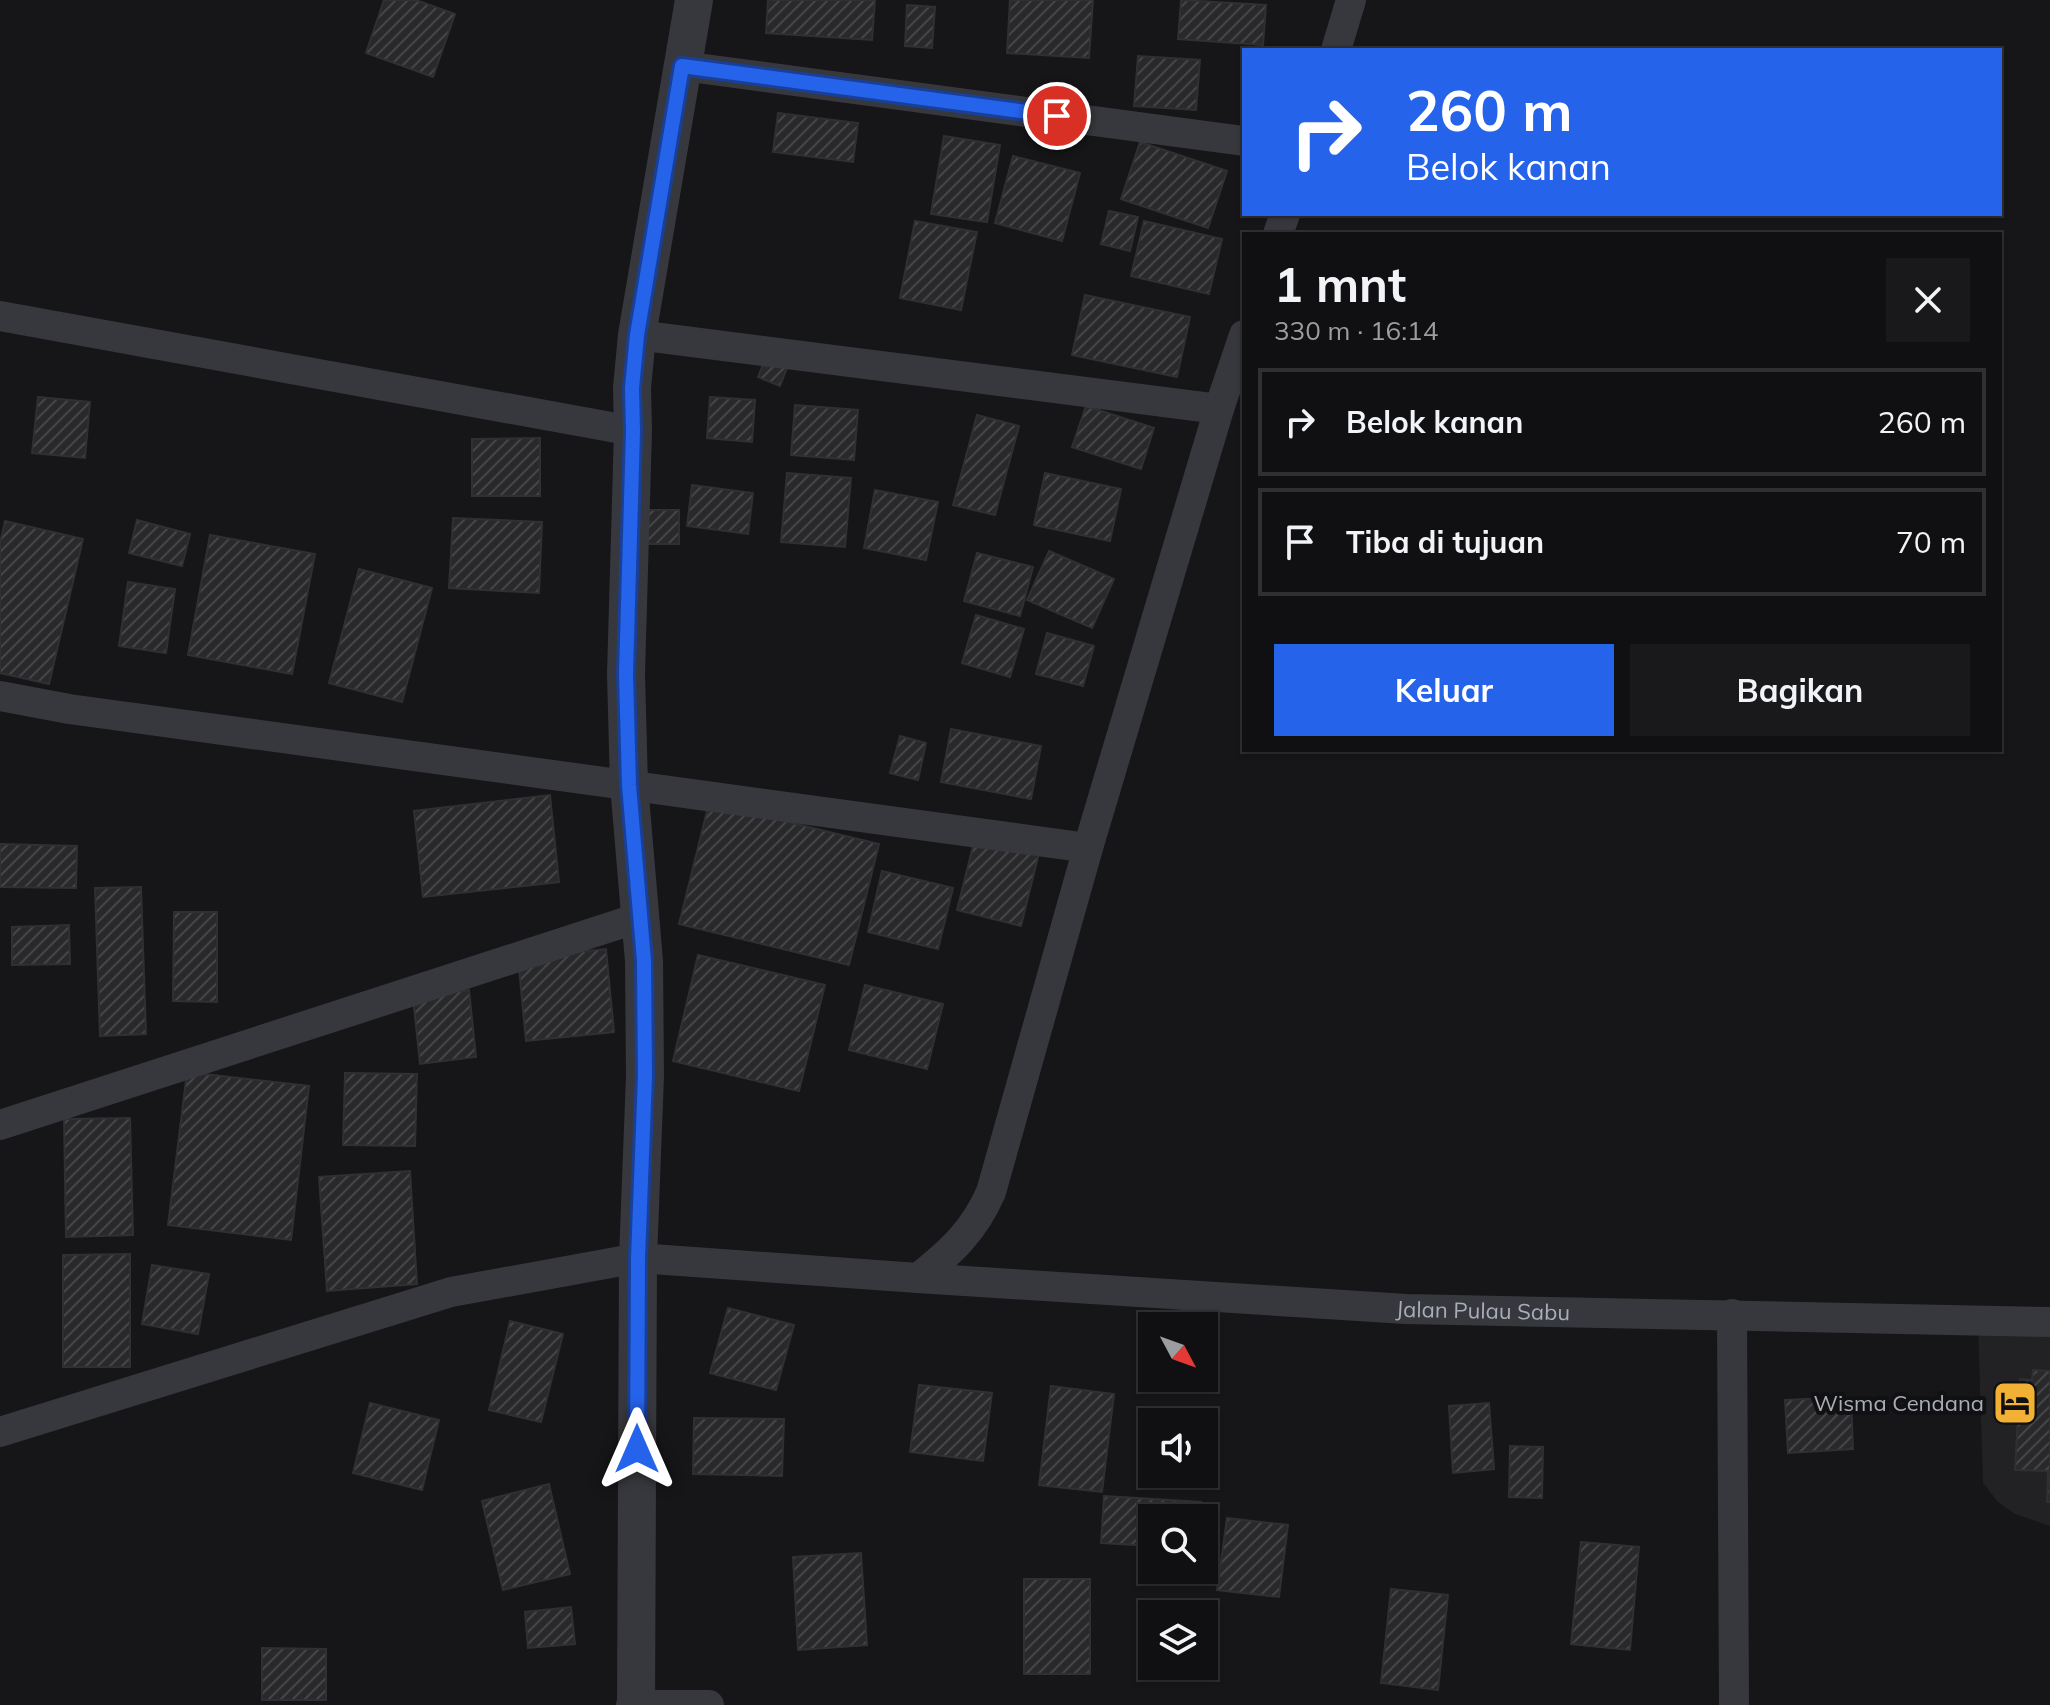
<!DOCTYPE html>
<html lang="id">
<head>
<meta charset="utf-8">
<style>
  body { margin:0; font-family:Mulish,sans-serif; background:#19191b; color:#f1f3f6; height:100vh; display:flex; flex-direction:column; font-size:30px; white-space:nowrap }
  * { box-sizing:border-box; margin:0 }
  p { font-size:26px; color:#9c9d9f }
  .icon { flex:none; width:44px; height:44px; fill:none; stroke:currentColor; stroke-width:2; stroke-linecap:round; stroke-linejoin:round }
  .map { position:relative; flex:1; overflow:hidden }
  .side { position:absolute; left:1242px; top:232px; width:760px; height:520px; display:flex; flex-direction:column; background:#101012; border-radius:0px; box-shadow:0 2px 6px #0004,0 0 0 2px #303032 }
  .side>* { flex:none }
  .banner { position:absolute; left:1242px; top:48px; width:760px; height:168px; border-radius:0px; box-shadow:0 2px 6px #0004,0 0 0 2px #303032; background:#2563eb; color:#fff; overflow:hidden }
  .needle { width:52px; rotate:131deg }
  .fabs { position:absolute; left:1138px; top:1312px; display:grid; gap:16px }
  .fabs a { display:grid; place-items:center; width:80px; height:80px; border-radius:0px; background:#101012; box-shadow:0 2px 6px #0004,0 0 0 2px #303032; font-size:40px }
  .pin { position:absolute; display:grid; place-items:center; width:68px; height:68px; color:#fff; margin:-34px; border:4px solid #fff; border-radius:50%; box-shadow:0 2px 8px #0007 }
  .me { position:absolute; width:88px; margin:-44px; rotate:0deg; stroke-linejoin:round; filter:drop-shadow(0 0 6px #0008) }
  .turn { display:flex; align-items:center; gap:28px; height:168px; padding:0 32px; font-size:36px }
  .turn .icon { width:104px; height:104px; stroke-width:2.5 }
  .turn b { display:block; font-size:56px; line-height:68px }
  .round { display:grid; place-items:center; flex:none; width:84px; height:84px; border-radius:0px; background:#19191b }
  .summary { display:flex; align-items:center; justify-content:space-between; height:136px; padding:0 32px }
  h1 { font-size:48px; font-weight:700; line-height:60px }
  .primary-button { display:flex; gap:16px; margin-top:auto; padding:16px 32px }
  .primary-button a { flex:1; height:92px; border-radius:0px; background:#2563eb; color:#fff; font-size:32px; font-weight:700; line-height:92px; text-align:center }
  .primary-button a+a { background:#19191b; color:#f1f3f6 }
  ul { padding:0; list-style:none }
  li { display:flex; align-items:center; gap:24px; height:108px; margin:0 16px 12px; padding:0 16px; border:4px solid #303032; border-radius:0px }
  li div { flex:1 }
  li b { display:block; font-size:30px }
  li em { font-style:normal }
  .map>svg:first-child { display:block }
  .built { fill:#222225 }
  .building { fill:url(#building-hatch); stroke:#303034; stroke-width:2 }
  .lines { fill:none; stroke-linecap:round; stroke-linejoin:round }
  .minor { stroke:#37383d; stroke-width:30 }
  .tertiary { stroke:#37383d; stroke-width:38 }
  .route-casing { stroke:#184099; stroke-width:20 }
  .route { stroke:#2563eb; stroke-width:14 }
  .labels { text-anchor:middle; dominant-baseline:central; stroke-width:8; stroke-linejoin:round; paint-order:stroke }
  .street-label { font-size:22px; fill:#a8adb8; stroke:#111113 }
  .poi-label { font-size:22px; fill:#a8adb8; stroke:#111113; text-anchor:end }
</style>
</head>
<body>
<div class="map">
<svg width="2050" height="1705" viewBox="0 0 2050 1705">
  <defs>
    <pattern id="building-hatch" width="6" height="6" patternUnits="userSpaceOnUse" patternTransform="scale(2)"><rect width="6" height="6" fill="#29292c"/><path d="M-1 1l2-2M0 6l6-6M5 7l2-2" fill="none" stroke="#454548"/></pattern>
  </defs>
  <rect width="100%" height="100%" fill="#161618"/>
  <polygon class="built" points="1978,1323 2050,1324 2050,1526 2015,1514 1998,1502 1983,1483"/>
  <g class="building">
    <polygon points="384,0 416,0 455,14 433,77 366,53"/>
    <polygon points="768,0 875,0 872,40 766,33"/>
    <polygon points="1010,0 1093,0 1089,58 1007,53"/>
    <polygon points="1181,0 1266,5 1263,45 1178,39"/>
    <polygon points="907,5 935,7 932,48 905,46"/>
    <polygon points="1138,56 1200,60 1196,110 1134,106"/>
    <polygon points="778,113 858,123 853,162 773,152"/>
    <polygon points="944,136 1000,145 987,222 931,214"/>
    <polygon points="1140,142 1227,171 1208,228 1121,199"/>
    <polygon points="1013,156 1080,173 1062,241 995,223"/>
    <polygon points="1109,211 1138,217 1130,251 1101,244"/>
    <polygon points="915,221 977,232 961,310 900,298"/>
    <polygon points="1144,221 1222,239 1209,294 1131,276"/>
    <polygon points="1085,295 1190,317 1177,377 1072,355"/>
    <polygon points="766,357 788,365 780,386 758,377"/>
    <polygon points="38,397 90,402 85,458 32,453"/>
    <polygon points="710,397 755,400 752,442 707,438"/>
    <polygon points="795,405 858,410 854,460 791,455"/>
    <polygon points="1086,406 1154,428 1141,469 1072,447"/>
    <polygon points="977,415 1019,426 995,515 953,505"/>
    <polygon points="540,438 540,496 472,496 472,439"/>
    <polygon points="787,473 851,478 845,547 781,542"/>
    <polygon points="1045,473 1121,489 1110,541 1034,525"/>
    <polygon points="692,485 753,493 748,534 687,526"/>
    <polygon points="875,490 938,502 926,560 864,548"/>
    <polygon points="647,510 679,510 679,544 646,544"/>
    <polygon points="453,518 542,522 539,593 449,588"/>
    <polygon points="137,520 190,534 182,566 129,553"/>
    <polygon points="5,521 83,539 49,684 0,673 0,543"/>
    <polygon points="210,535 315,554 292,674 188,655"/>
    <polygon points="1049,551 1114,579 1092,628 1027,600"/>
    <polygon points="977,553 1033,567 1020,616 964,601"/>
    <polygon points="359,569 432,588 402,702 329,683"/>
    <polygon points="128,582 175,589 166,653 119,646"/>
    <polygon points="976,615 1024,629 1010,677 962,663"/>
    <polygon points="1047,633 1094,646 1083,686 1036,674"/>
    <polygon points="951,729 1041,746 1031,799 941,782"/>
    <polygon points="900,736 926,743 918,780 890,773"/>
    <polygon points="550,795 559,882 423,897 414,811"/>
    <polygon points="709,803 879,844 849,965 679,924"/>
    <polygon points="975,838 1039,853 1021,926 957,910"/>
    <polygon points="0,844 77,846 76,888 0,887"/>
    <polygon points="882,871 953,888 938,949 868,932"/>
    <polygon points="141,887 146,1034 100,1036 95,888"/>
    <polygon points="174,912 217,912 217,1002 173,1001"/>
    <polygon points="69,925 70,964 12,965 12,927"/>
    <polygon points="606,949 614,1032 526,1041 518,958"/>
    <polygon points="698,955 825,985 799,1091 673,1061"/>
    <polygon points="865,985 943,1004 927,1069 849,1050"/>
    <polygon points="469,990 476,1057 420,1064 413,997"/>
    <polygon points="187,1072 309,1086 291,1240 168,1225"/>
    <polygon points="345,1073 417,1074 415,1146 343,1145"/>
    <polygon points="130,1118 133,1235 66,1237 64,1119"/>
    <polygon points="410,1171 417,1284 327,1291 319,1177"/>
    <polygon points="130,1254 130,1367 63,1367 63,1255"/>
    <polygon points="152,1265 209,1274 198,1334 142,1324"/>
    <polygon points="728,1308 794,1325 776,1390 710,1373"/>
    <polygon points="510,1321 563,1334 541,1422 489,1410"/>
    <polygon points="2033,1370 2050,1371 2050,1502 2047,1502 2048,1471 2015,1470 2020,1379 2032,1380"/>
    <polygon points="919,1385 992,1393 983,1461 910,1452"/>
    <polygon points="1051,1386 1114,1394 1102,1492 1039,1485"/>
    <polygon points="1851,1397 1853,1449 1788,1453 1785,1400"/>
    <polygon points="370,1403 439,1420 422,1490 353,1473"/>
    <polygon points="1489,1403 1494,1469 1453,1473 1449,1406"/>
    <polygon points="694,1418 784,1419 782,1476 693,1474"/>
    <polygon points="1510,1446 1543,1447 1542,1498 1509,1497"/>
    <polygon points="549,1484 570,1574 503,1590 482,1501"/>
    <polygon points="1104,1496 1201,1502 1200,1518 1152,1518 1152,1546 1101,1543"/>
    <polygon points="1227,1518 1288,1525 1279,1597 1217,1590"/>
    <polygon points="1581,1542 1639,1547 1630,1650 1571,1644"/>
    <polygon points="861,1553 867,1645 798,1650 793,1557"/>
    <rect x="1024" y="1579" width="66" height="95"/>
    <polygon points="1391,1589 1448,1595 1438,1690 1381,1683"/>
    <polygon points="571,1607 575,1644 528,1648 525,1612"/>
    <polygon points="262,1648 326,1649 326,1700 262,1700"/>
  </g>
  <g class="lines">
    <g class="minor">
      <polyline points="1336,50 1351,0"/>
      <polyline points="682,66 1244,141"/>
      <polyline points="1278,234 1285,214"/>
      <polyline points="0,316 633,431"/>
      <polyline points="637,335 1219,409"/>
      <polyline points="0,696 69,709 1088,848"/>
      <polyline points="0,1125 641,917"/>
      <path id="s1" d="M918 1278 1406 1309 2050 1322"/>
      <polyline points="1732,1314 1734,1705"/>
      <path d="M0 1432 451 1292 638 1258 918 1278C951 1252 974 1231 991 1192L1088 848 1219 409 1244 335"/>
      <polyline points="631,1705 709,1705"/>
    </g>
    <polyline class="tertiary" points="636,1705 638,1258 645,1076 644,961 629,785 626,674 633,431 632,388 637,335 694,0"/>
  </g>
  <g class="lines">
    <g class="route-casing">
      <polyline id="route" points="637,1449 638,1258 645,1076 644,961 629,785 626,674 633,431 632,388 637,335 682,66 1057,116"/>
    </g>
    <use href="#route" class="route"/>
  </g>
  <defs>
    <g id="hotel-square" transform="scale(2.3)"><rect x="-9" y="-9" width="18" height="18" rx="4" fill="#f2b134" stroke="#111113"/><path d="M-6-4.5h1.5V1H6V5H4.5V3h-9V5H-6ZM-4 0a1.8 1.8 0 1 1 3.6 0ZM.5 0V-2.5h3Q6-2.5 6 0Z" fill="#111"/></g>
  </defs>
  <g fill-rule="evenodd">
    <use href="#hotel-square" x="2015" y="1403"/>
  </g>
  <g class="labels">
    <g class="street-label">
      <text stroke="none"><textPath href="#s1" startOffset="566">Jalan Pulau Sabu</textPath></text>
    </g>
    <g class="poi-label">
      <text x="1984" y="1403">Wisma Cendana</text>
    </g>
  </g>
</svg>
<div class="fabs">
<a><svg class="needle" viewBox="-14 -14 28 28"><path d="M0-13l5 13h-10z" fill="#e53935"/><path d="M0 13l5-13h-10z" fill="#9c9d9f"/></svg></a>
<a><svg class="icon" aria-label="sound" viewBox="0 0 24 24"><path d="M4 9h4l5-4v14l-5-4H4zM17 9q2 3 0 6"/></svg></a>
<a><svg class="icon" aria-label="search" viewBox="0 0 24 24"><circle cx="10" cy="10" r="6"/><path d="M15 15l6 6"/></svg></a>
<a><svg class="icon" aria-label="layers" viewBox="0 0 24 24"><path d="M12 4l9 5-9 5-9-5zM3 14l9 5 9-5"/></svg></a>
</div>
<div class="pin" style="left:1057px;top:116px;background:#d93025"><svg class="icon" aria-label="arrive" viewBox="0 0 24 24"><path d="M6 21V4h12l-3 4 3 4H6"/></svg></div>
<svg class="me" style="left:637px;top:1449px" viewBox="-20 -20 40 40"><path d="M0-17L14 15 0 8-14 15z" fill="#2563eb" stroke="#fff" stroke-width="4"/></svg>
<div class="banner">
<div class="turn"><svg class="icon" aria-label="right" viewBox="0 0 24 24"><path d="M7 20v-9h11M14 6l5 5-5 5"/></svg><div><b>260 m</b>Belok kanan</div></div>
</div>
<section class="side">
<div class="summary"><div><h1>1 mnt</h1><p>330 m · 16:14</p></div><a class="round"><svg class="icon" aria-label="close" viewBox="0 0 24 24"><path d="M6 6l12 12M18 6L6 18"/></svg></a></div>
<ul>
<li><svg class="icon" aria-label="right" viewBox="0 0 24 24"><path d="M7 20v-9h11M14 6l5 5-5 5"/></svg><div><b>Belok kanan</b></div><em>260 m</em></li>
<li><svg class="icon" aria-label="arrive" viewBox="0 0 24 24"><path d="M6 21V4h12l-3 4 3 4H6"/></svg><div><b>Tiba di tujuan</b></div><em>70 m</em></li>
</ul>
<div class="primary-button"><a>Keluar</a><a>Bagikan</a></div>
</section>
</div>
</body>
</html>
